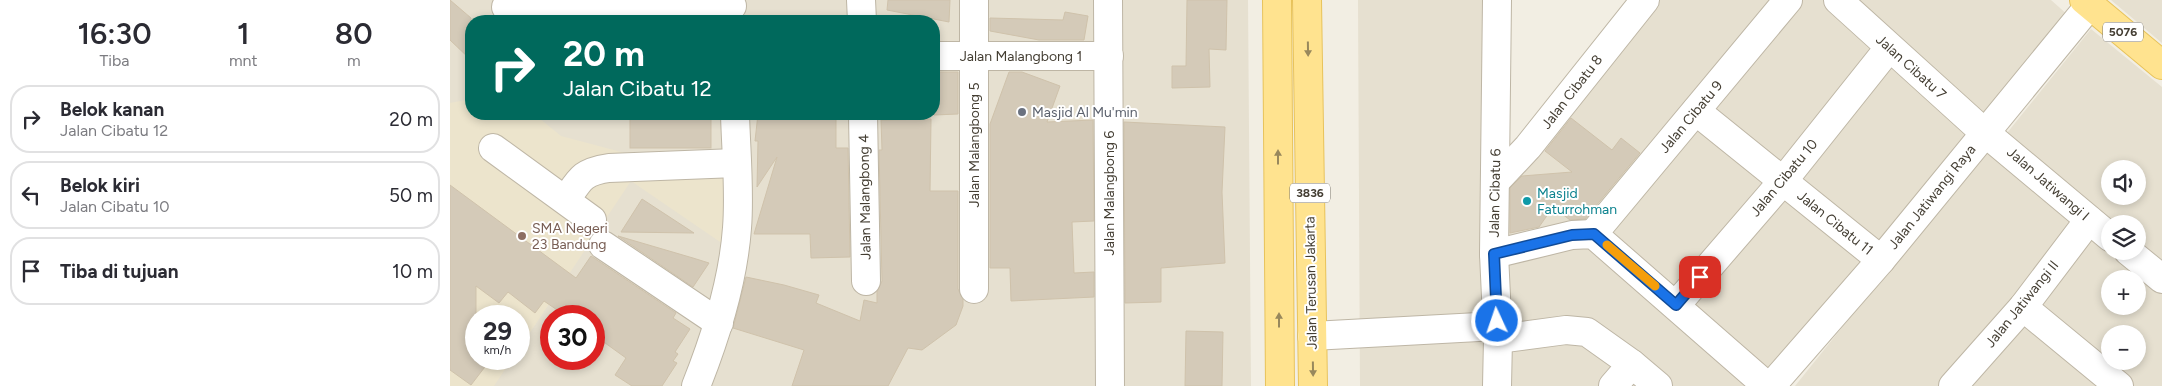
<!DOCTYPE html>
<html lang="id">
<head>
<meta charset="utf-8">
<style>
  body { margin:0; font-family:Figtree,sans-serif; background:#f2f2f3; color:#2b2b33; height:100vh; display:flex; flex-direction:column; font-size:19px; white-space:nowrap }
  * { box-sizing:border-box; margin:0 }
  p { font-size:16px; color:#7c7c81 }
  .icon { flex:none; width:28px; height:28px; fill:none; stroke:currentColor; stroke-width:2; stroke-linecap:round; stroke-linejoin:round }
  .map { position:relative; flex:1; overflow:hidden }
  .panel { display:flex; flex-direction:column; background:#fff; width:450px }
  .panel>* { flex:none }
  .top-card { position:absolute; left:15px; top:15px; width:475px; height:105px; border-radius:20px; box-shadow:0 2px 8px #0003; background:#00695c; color:#fff; overflow:hidden }
  .controls { position:absolute; left:1651px; top:160px; display:grid; gap:10px }
  .controls a { display:grid; place-items:center; width:45px; height:45px; border-radius:50%; background:#fff; box-shadow:0 2px 8px #0003; font-size:25px }
  .speed { position:absolute; left:15px; top:305px; display:flex; gap:10px; font-size:25px; font-weight:700; text-align:center }
  .speed>* { display:grid; place-content:center; width:65px; height:65px; border-radius:50%; background:#fff; box-shadow:0 2px 8px #0003; line-height:1 }
  .speed small { font-size:12px; font-weight:400 }
  .speed .limit { border:8px solid #d22; background:#fff; color:#111 }
  .pin { position:absolute; display:grid; place-items:center; width:42px; height:42px; color:#fff; margin:-21px; border-radius:10px; box-shadow:0 2px 8px #0006 }
  .me { position:absolute; width:55px; margin:-28px; rotate:357deg; stroke-linejoin:round; filter:drop-shadow(0 0 4px #0008) }
  .turn { display:flex; align-items:center; gap:18px; height:105px; padding:0 15px; font-size:22px }
  .turn .icon { width:65px; height:65px; stroke-width:2.5 }
  .turn b { display:block; font-size:35px; line-height:42px }
  .eta { display:flex; justify-content:space-evenly; align-items:center; height:85px; text-align:center }
  .eta b { font-size:30px; font-weight:600; line-height:35px }
  ul { padding:0; list-style:none }
  li { display:flex; align-items:center; gap:15px; height:68px; margin:0 10px 8px; padding:0 5px; border:2px solid #e1e1e2; border-radius:20px }
  li div { flex:1 }
  li b { display:block; font-size:19px }
  li em { font-style:normal }
  main { display:flex; flex:1; min-height:0 }
  .map>svg:first-child { display:block }
  .residential { fill:#e6e0d0; fill-rule:evenodd }
  .education { fill:#ece4cc }
  .building { fill:#d4cab8; stroke:#cfc2ab }
  .lines { fill:none; stroke-linecap:round; stroke-linejoin:round }
  .minor-casing { stroke:#beb6a5; stroke-width:30 }
  .major-casing { stroke:#e8c35b; stroke-width:30 }
  .minor { stroke:#fff; stroke-width:28 }
  .major { stroke:#ffe38f; stroke-width:28 }
  .oneway { fill:#98885c }
  .route-casing { stroke:#114b97; stroke-width:12 }
  .route { stroke:#1a73e8; stroke-width:9 }
  .slow { stroke:#f59e0b; stroke-width:9 }
  .worship-dot { fill:#6b7280; stroke:#fff; stroke-width:2 }
  .culture-dot { fill:#0f9aa8; stroke:#fff; stroke-width:2 }
  .education-dot { fill:#8d6e63; stroke:#fff; stroke-width:2 }
  .labels { text-anchor:middle; dominant-baseline:central; stroke-width:4; stroke-linejoin:round; paint-order:stroke }
  .shield { fill:#fff; stroke:#7c7870; stroke-width:1 }
  .shield-label { font-size:12px; font-weight:bold; fill:#443e33 }
  .street-label { font-size:14px; fill:#443e33; stroke:#fff }
  .worship-label { font-size:14px; fill:#5b616d; stroke:#fff; text-anchor:start }
  .culture-label { font-size:14px; fill:#0d838f; stroke:#fff; text-anchor:start }
  .education-label { font-size:14px; fill:#785e54; stroke:#fff; text-anchor:start }
</style>
</head>
<body>
<main>
<section class="panel">
<div class="eta">
<div><b>16:30</b><p>Tiba</p></div>
<div><b>1</b><p>mnt</p></div>
<div><b>80</b><p>m</p></div>
</div>
<ul>
<li><svg class="icon" aria-label="right" viewBox="0 0 24 24"><path d="M7 20v-9h11M14 6l5 5-5 5"/></svg><div><b>Belok kanan</b><p>Jalan Cibatu 12</p></div><em>20 m</em></li>
<li><svg class="icon" aria-label="left" viewBox="0 0 24 24"><path d="M17 20v-9H6M10 6l-5 5 5 5"/></svg><div><b>Belok kiri</b><p>Jalan Cibatu 10</p></div><em>50 m</em></li>
<li><svg class="icon" aria-label="arrive" viewBox="0 0 24 24"><path d="M6 21V4h12l-3 4 3 4H6"/></svg><div><b>Tiba di tujuan</b></div><em>10 m</em></li>
</ul>
</section>
<div class="map">
<svg width="1712" height="386" viewBox="0 0 1712 386">
  <rect width="100%" height="100%" fill="#f2eee3"/>
  <g class="residential">
    <path d="M0 0H798L801 386H0ZM21 21H484V114H21ZM26 316H69V359H26ZM101 316H144V359H101Z"/>
    <polygon points="908,0 1037,0 1038,386 910,386"/>
    <polygon points="1205,0 1601,0 1619,16 1308,386 1215,386 1132,321 1059,334 1051,172"/>
    <polygon points="1661,0 1712,0 1712,43"/>
    <path d="M1641 29 1712 87V260L1688 240V224H1668L1557 133ZM1660 169H1688V196H1660Z"/>
    <path d="M1537 147 1660 249V251H1663L1712 291V386H1345ZM1660 279H1688V306H1660ZM1660 334H1688V361H1660Z"/>
    <polygon points="1134,339 1187,386 1054,386 1053,348"/>
  </g>
  <polygon class="education" points="21,99 21,114 84,114 111,136 175,153 276,153 276,246 181,181 69,349 69,316 26,316 26,359 62,359 44,386 0,386 0,103"/>
  <g class="building">
    <polygon points="0,0 21,18 21,60 0,40"/>
    <polygon points="438,0 500,0 499,22 437,10"/>
    <polygon points="737,0 777,0 776,50 759,49 760,87 722,88 722,66 736,66"/>
    <polygon points="615,12 638,16 634,40 589,40 540,31 540,18 613,20"/>
    <polygon points="484,72 508,72 508,114 484,115"/>
    <polygon points="559,72 572,72 610,86 597,122 643,120 644,221 622,222 624,273 644,272 644,297 561,301 560,268 540,268 540,124"/>
    <rect x="180" y="114" width="81" height="34"/>
    <polygon points="308,114 386,114 386,148 398,148 400,257 361,258 360,234 304,234 327,157 307,187 308,141 305,141"/>
    <polygon points="1121,118 1162,150 1171,138 1190,153 1135,219 1120,220 1103,207 1089,227 1060,233 1060,188 1072,176 1122,172 1095,151"/>
    <polygon points="481,119 480,191 508,191 508,289 513,299 513,306 506,325 472,350 458,348 438,386 342,386 354,350 283,328 296,277 334,285 369,295 366,303 410,321 414,300 427,303 427,292 432,281 429,150 432,150 431,120"/>
    <polygon points="674,122 775,127 772,192 775,263 711,268 711,302 675,303"/>
    <polygon points="0,185 126,278 141,256 226,313 223,318 240,329 225,352 228,354 223,361 227,363 212,386 182,386 165,375 176,358 144,335 144,316 116,316 94,301 85,313 58,292 49,303 26,286 26,359 41,359 21,385 0,370"/>
    <polygon points="192,199 244,233 171,232"/>
    <polygon points="168,236 243,258 259,263 243,287"/>
    <polygon points="736,331 773,332 772,386 735,386"/>
  </g>
  <g class="lines">
    <g class="minor-casing">
      <g id="minor">
        <polyline points="411,0 412,21"/>
        <polyline points="524,0 524,289"/>
        <polyline points="658,0 660,386"/>
        <polyline points="1388,0 1526,125 1660,237"/>
        <polyline points="56,7 282,6"/>
        <polyline points="484,56 659,56"/>
        <polyline points="1246,111 1431,260"/>
        <polyline points="413,114 416,281"/>
        <polyline points="43,148 142,220"/>
        <polyline points="1046,181 1078,147 1195,0"/>
        <path d="M116 200C130 179 132 172 159 168L286 163"/>
        <polyline points="1143,234 1338,0"/>
        <polyline points="153,245 269,323"/>
        <polyline points="1678,251 1712,279"/>
        <polyline points="1044,254 1122,235 1143,234 1317,386"/>
        <polyline points="1226,305 1333,181 1439,48"/>
        <polyline points="1573,307 1669,386"/>
        <polyline points="862,336 1047,326"/>
        <polyline points="1048,339 1116,330 1137,332 1182,364 1208,386"/>
        <path d="M246 386C266 336 283 283 287 228 290 191 286 151 285 114"/>
        <polyline points="1047,386 1048,339 1044,254 1047,0"/>
        <polyline points="1163,386 1182,364"/>
        <polyline points="1321,386 1431,260 1640,5"/>
        <polyline points="1503,386 1573,307 1639,220"/>
      </g>
    </g>
    <g class="major-casing">
      <g id="major">
        <polyline points="827,0 830,386"/>
        <polyline points="857,0 863,386"/>
        <polyline points="1634,0 1712,65"/>
      </g>
    </g>
    <use href="#minor" class="minor"/>
    <use href="#major" class="major"/>
  </g>
  <defs><path id="oneway-solid" d="M-6-.8H1V-3.2L6.5 0L1 3.2V.8H-6Z" transform="scale(1.25)"/></defs>
  <g class="oneway">
    <use href="#oneway-solid" transform="translate(858 49) rotate(89)"/>
    <use href="#oneway-solid" transform="translate(828 157) rotate(-90)"/>
    <use href="#oneway-solid" transform="translate(829 320) rotate(-90)"/>
    <use href="#oneway-solid" transform="translate(863 369) rotate(89)"/>
  </g>
  <g class="lines">
    <g class="route-casing">
      <polyline id="route" points="1047,321 1044,254 1122,235 1144,234 1226,305 1250,277"/>
    </g>
    <use href="#route" class="route"/>
    <polyline class="slow" points="1157,245 1205,286"/>
  </g>
  <circle class="worship-dot" cx="572" cy="112" r="5"/>
  <circle class="culture-dot" cx="1077" cy="201" r="5"/>
  <circle class="education-dot" cx="72" cy="236" r="5"/>
  <g class="labels">
    <g class="shield">
      <rect x="1653" y="22.5" width="40" height="19" rx="4"/>
      <rect x="840" y="183.5" width="40" height="19" rx="4"/>
    </g>
    <g class="shield-label">
      <text x="1673" y="32">5076</text>
      <text x="860" y="193">3836</text>
    </g>
    <g class="street-label">
      <text x="571" y="56">Jalan Malangbong 1</text>
      <text transform="translate(1461 67) rotate(42)">Jalan Cibatu 7</text>
      <text transform="translate(1122 92) rotate(-52)">Jalan Cibatu 8</text>
      <text transform="translate(1241 117) rotate(-50)">Jalan Cibatu 9</text>
      <text transform="translate(524 145) rotate(-90)">Jalan Malangbong 5</text>
      <text transform="translate(1334 178) rotate(-50)">Jalan Cibatu 10</text>
      <text transform="translate(1598 184) rotate(41)">Jalan Jatiwangi I</text>
      <text transform="translate(659 193) rotate(-90)">Jalan Malangbong 6</text>
      <text transform="translate(1045 193) rotate(-89)">Jalan Cibatu 6</text>
      <text transform="translate(415 197) rotate(-91)">Jalan Malangbong 4</text>
      <text transform="translate(1482 197) rotate(-51)">Jalan Jatiwangi Raya</text>
      <text transform="translate(1385 223) rotate(39)">Jalan Cibatu 11</text>
      <text transform="translate(861 283) rotate(-91)">Jalan Terusan Jakarta</text>
      <text transform="translate(1572 304) rotate(-51)">Jalan Jatiwangi II</text>
    </g>
    <g class="worship-label">
      <text x="582" y="112">Masjid Al Mu'min</text>
    </g>
    <g class="culture-label">
      <text x="1087" y="193">Masjid<tspan x="1087" dy="16">Faturrohman</tspan></text>
    </g>
    <g class="education-label">
      <text x="82" y="228">SMA Negeri<tspan x="82" dy="16">23 Bandung</tspan></text>
    </g>
  </g>
</svg>
<div class="controls">
<a><svg class="icon" aria-label="sound" viewBox="0 0 24 24"><path d="M4 9h4l5-4v14l-5-4H4zM17 9q2 3 0 6"/></svg></a>
<a><svg class="icon" aria-label="layers" viewBox="0 0 24 24"><path d="M12 4l9 5-9 5-9-5zM3 14l9 5 9-5"/></svg></a>
<a>+</a>
<a>−</a>
</div>
<div class="speed"><div>29<small>km/h</small></div><div class="limit">30</div></div>
<div class="pin" style="left:1250px;top:277px;background:#d93025"><svg class="icon" aria-label="arrive" viewBox="0 0 24 24"><path d="M6 21V4h12l-3 4 3 4H6"/></svg></div>
<svg class="me" style="left:1047px;top:321px" viewBox="-20 -20 40 40"><circle r="17" fill="#1a73e8" stroke="#fff" stroke-width="3"/><path d="M0-11L8 9 0 5-8 9z" fill="#fff"/></svg>
<div class="top-card">
<div class="turn"><svg class="icon" aria-label="right" viewBox="0 0 24 24"><path d="M7 20v-9h11M14 6l5 5-5 5"/></svg><div><b>20 m</b>Jalan Cibatu 12</div></div>
</div>
</div>
</main>
</body>
</html>
